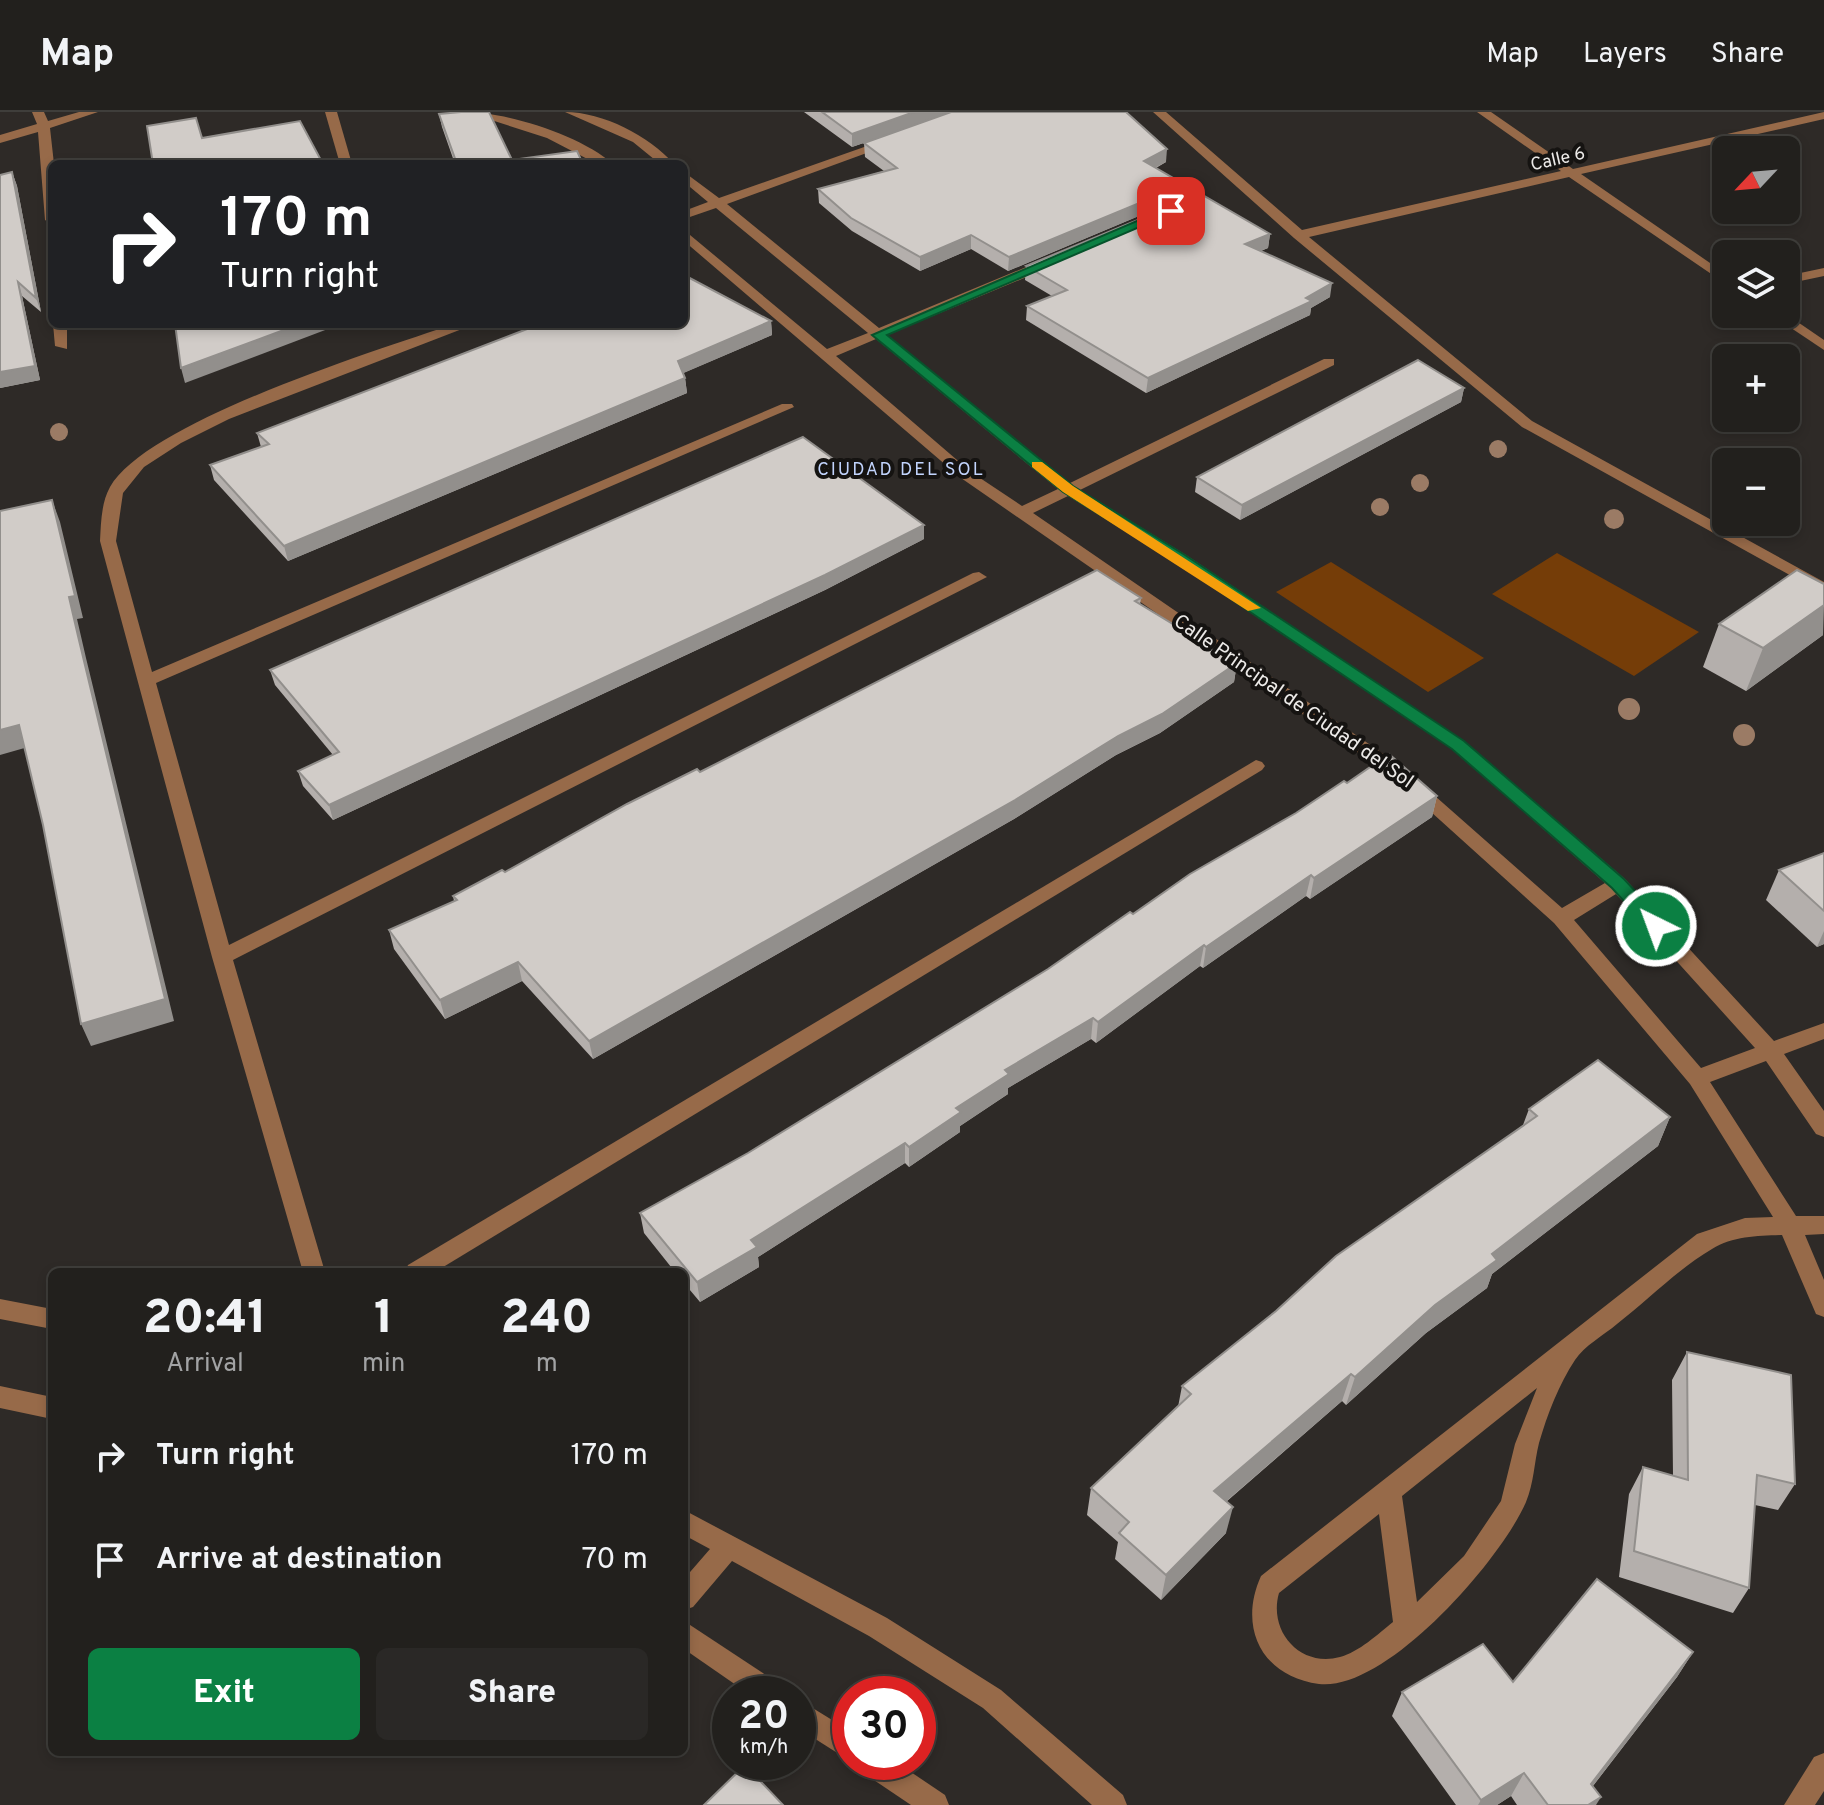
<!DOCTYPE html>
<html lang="en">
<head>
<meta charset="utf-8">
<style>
  body { margin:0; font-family:Overpass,sans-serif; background:#2a2826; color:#f1f3f6; height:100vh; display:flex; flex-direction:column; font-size:30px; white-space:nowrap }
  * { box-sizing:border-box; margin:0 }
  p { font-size:26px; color:#a2a3a4 }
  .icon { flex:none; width:44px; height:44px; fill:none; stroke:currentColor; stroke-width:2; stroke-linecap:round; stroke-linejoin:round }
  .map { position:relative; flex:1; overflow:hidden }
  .details { position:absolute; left:48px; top:1156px; width:640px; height:488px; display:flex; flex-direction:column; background:#22201d; border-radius:12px; box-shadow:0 4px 12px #0003,0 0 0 2px #3f3e3b }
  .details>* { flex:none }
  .banner { position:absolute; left:48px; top:48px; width:640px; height:168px; border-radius:12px; box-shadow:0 4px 12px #0003,0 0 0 2px #3f3e3b; background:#202124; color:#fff; overflow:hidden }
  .needle { width:52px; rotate:244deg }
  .buttons { position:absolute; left:1712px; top:24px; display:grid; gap:16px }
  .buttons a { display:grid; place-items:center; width:88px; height:88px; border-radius:12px; background:#22201d; box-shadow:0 4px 12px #0003,0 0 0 2px #3f3e3b; font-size:40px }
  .speed { position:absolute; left:712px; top:1564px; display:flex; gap:16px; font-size:40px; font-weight:700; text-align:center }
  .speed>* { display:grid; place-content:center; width:104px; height:104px; border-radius:50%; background:#22201d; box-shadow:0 4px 12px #0003,0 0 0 2px #3f3e3b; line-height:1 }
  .speed small { font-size:20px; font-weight:400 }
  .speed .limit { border:12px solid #d22; background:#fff; color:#111 }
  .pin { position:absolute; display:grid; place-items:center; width:68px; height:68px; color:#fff; margin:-34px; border-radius:16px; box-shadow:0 4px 12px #0006 }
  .me { position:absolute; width:88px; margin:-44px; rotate:318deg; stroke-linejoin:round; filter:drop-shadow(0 0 6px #0008) }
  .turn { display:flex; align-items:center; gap:28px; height:168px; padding:0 40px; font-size:36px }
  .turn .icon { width:104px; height:104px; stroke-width:2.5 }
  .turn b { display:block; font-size:56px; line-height:68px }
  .eta { display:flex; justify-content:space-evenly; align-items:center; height:136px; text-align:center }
  .eta b { font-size:48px; font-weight:800; line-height:56px }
  .button { display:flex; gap:16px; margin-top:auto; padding:16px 40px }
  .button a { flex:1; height:92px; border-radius:12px; background:#0b8043; color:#fff; font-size:32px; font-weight:800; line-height:92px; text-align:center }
  .button a+a { background:#2a2826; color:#f1f3f6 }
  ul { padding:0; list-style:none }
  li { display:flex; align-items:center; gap:24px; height:104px; padding:0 40px }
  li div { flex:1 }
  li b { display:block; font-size:30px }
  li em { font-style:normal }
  header { display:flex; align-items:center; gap:48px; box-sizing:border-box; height:112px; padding:0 40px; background:#22201d; border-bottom:2px solid #3f3e3b }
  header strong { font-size:38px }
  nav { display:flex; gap:44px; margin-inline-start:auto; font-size:28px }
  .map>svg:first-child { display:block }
  .green { fill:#753d08 }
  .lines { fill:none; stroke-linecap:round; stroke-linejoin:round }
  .minor { fill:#976a49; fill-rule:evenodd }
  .tree { fill:#9b7b65 }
  .wall { fill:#b4afac }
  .shaded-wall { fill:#928f8c }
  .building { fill:#d1ccc8; stroke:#928f8c; stroke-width:2 }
  .route { fill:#0b8043; stroke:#07532c; stroke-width:2 }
  .slow { fill:#f59e0b }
  .labels { text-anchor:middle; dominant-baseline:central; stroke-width:8; stroke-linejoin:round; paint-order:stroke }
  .far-street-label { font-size:18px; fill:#eceae8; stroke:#151311 }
  .far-neighbourhood-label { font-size:18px; letter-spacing:2px; fill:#c2d4fd; stroke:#151311 }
  .street-label { font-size:20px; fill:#eceae8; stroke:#151311 }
</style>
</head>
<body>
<header>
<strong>Map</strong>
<nav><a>Map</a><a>Layers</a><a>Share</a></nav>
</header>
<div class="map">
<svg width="1824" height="1693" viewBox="0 0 1824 1693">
  <rect width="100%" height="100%" fill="#2e2a27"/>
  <g class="green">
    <polygon points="1557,441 1699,520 1634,564 1492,482"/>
    <polygon points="1331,450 1484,546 1428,580 1276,480"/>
  </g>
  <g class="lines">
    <g class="minor">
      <polygon points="32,0 44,0 48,9 79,0 98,0 50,16 54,52 52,112 45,108 38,20 0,31 0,23 37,12"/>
      <polygon points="325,0 337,0 352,52 340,52"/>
      <path d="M466 0C507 0 582 24 613 52H597L547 26Z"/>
      <path d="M565 0C603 0 649 24 674 52H660L633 30Z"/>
      <polygon points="1153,0 1166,0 1302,118 1561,59 1477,0 1491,0 1573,57 1824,0 1824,7 1581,62 1726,162 1726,172 1569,65 1309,125 1532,309 1824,470 1824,482 1522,315 1294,126"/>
      <path d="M884 28 894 31 727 92 879 216 1043 148H1053V154L887 223 1070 371 1324 247H1334V253L1080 378 1186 443 1464 629 1625 767 1774 929 1824 911V927L1784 942 1824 999V1025L1816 1022 1766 949 1710 970 1796 1104H1824V1122L1805 1123 1824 1168V1205L1816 1202 1782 1123C1758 1124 1733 1124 1712 1137 1678 1157 1648 1188 1617 1212 1604 1223 1584 1234 1575 1248 1559 1272 1547 1303 1539 1331 1534 1351 1534 1371 1526 1390 1501 1448 1386 1580 1319 1572 1261 1564 1238 1515 1261 1464L1697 1122 1745 1106 1773 1105 1690 972 1554 811 1389 662 961 366 684 129V118L827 237 868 221 716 96 684 107V99L708 90 684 70V60L719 86ZM876 227 1058 377 1022 394 971 360 836 244ZM1068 384 1174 449 1452 637 1605 771 1562 796 1401 654 1033 401ZM1616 782 1755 936 1701 956 1574 808ZM1537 1276 1515 1332 1501 1389 1464 1444 1417 1490 1402 1384ZM1379 1402 1393 1510C1378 1522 1359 1540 1340 1545 1300 1556 1268 1519 1279 1481Z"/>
      <polygon points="1824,156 1824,164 1786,172 1786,164"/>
      <polygon points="1770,202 1786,202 1824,228 1824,238"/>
      <polygon points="53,212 67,212 67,237 55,234"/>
      <path d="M454 212H475L229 307 181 331 144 355 123 381 116 429 152 560 782 292H792L794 295 156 571 229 833 973 461 979 460 987 465 233 848 325 1160H303L212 845 100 429C101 412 101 391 110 375 148 309 378 238 454 212Z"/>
      <polygon points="1256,648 1262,650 1265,654 1262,658 435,1160 405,1160 408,1153"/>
      <polygon points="0,1187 52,1197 52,1217 0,1207"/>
      <polygon points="0,1274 52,1285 52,1307 0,1296"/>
      <polygon points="684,1398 887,1506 1001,1578 1123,1683 1127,1693 1092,1693 983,1596 869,1524 732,1449 693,1495 684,1498 684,1467 710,1437 684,1423"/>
      <polygon points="684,1509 781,1573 785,1582 749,1582 684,1537"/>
      <polygon points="798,1587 850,1619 850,1649 798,1616"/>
      <polygon points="1824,1641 1824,1679 1815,1693 1784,1693 1814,1645"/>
      <polygon points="858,1650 896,1650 945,1683 949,1693 911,1693 862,1660"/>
    </g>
  </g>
  <g class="tree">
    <circle cx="59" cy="320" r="9"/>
    <circle cx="1498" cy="337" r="9"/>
    <circle cx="1420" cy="371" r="9"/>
    <circle cx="1380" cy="395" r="9"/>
    <circle cx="1614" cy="407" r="10"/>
    <circle cx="1629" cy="597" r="11"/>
    <circle cx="1744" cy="623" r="11"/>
  </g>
  <g class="wall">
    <polygon points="804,0 1126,0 1166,50 1156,56 1270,122 1268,136 1261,139 1330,185 1311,196 1310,203 1146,281 1026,208 1027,194 1052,184 1025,168 1026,154 1172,94 1165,93 1008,159 971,137 920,159 852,119 819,91 818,77 884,59 865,45 864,31 927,9 852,35"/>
    <polygon points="439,2 512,48 583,52 455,52 442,15"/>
    <polygon points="12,60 17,74 41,200 22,184 40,268 0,276"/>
    <polygon points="771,209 772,223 683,261 685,266 687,281 288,449 214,368 210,353 261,335 257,321"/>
    <polygon points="1464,276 1461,290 1240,408 1195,380 1197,365"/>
    <polygon points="924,427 825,478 333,708 303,674 298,659 333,643 275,573 270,558"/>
    <polygon points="1141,486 1140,493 1237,551 1234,570 1160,621 1116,643 1014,707 593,947 522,869 445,907 394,837 389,818 454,789 453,784 505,760"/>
    <polygon points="1719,512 1823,523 1746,579 1703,555"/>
    <polygon points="1347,671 1437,684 1432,705 1310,787 1306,784 1203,856 1200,854 1096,931 1091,927 1008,976 1008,982 960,1014 960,1020 909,1055 905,1051 758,1145 759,1155 700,1190 684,1171 684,1160 675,1160 644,1121 640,1101 748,1041 1048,857 1133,802"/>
    <polygon points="1824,741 1824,832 1817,835 1766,788 1779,758"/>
    <polygon points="1529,997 1670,1005 1658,1034 1492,1162 1487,1176 1426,1221 1346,1293 1342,1289 1226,1390 1226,1421 1161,1488 1115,1447 1118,1430 1087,1403 1091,1376 1178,1295 1182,1274 1523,1013"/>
    <polygon points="1687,1240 1795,1372 1778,1398 1755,1393 1749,1476 1733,1501 1619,1465 1629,1382 1643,1355 1673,1364 1672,1268"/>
    <polygon points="1693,1540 1677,1565 1593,1674 1596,1693 1517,1693 1511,1684 1497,1693 1456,1693 1392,1604 1402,1580 1513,1570"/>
  </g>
  <g class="shaded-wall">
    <polygon points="914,0 951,0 852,35 852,22"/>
    <polygon points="1167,37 1166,50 1143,62 1144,49"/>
    <polygon points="12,60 17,74 41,200 36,186"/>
    <polygon points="1166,80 1165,93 1008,159 1009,145"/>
    <polygon points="1270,122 1268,136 1243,145 1245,132"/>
    <polygon points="971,123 971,137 920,159 920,145"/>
    <polygon points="18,170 22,184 40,268 0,276 0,260"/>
    <polygon points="1332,171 1330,185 1311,196 1310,203 1146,281 1148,266"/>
    <polygon points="771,209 772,223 679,263 678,249"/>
    <polygon points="300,212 341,212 185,271 181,256"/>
    <polygon points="685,266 687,281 288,449 284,434"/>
    <polygon points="1464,276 1461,290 1240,408 1242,393"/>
    <polygon points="52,388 60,410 83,506 77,507 86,546 174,909 91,934 81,912 78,524 69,485"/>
    <polygon points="924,413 924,427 825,478 333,708 329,693"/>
    <polygon points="1824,493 1823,523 1746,579 1763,536"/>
    <polygon points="1237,551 1234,570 1160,621 1116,643 1014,707 593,947 589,929"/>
    <polygon points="19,613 28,635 0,643 0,618"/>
    <polygon points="1437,684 1432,705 1310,787 1314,766"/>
    <polygon points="1311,763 1306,784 1203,856 1206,835"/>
    <polygon points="1824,819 1824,832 1817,835"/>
    <polygon points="1204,833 1200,854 1096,931 1098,910"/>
    <polygon points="518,850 522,869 445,907 440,888"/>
    <polygon points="1093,906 1091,927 1008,976 1008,982 960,1014 960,1020 909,1055 909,1035 956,996 1005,958"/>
    <polygon points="1670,1005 1658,1034 1492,1162 1487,1176 1426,1221 1346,1293 1355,1265 1492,1142"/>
    <polygon points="905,1031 905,1051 758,1145 759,1155 700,1190 697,1170 751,1128"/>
    <polygon points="1351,1262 1342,1289 1208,1405 1214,1379"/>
    <polygon points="1233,1395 1226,1421 1161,1488 1166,1463"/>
    <polygon points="1693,1540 1677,1565 1578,1693 1591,1672"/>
    <polygon points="1524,1661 1511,1684 1497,1693 1478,1693 1481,1688"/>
    <polygon points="1601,1685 1596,1693 1588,1693"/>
  </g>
  <g class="building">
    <polygon points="461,0 489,0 512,48 577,39 583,52 457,52 439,2"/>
    <polygon points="822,0 914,0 852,22"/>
    <polygon points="951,0 1126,0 1167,37 1144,49 1270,122 1245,132 1332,171 1306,186 1312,189 1148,266 1027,194 1067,178 1026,154 1179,91 1180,80 1166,80 1009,145 971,123 920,145 851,106 818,77 897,56 864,31"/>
    <polygon points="196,6 202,26 300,9 323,52 153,52 147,14"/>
    <polygon points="12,60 36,186 18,170 35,254 0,260 0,63"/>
    <polygon points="684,163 771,209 678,249 685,266 284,434 210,353 269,332 257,321 540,212 684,212"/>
    <polygon points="175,212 300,212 181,256"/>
    <polygon points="1418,248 1464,276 1242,393 1197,365"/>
    <polygon points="803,325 924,413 825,463 329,693 298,659 339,640 270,558"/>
    <polygon points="52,388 75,484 69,485 78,524 165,887 81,912 43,713 19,613 0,618 0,399"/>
    <polygon points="1097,458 1141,486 1135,489 1237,551 1162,602 1118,624 1015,688 589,929 518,850 440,888 389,818 457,788 453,784 502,758 505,760 627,692 697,657 700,660"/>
    <polygon points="1797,458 1824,472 1824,493 1763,536 1719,512"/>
    <polygon points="1389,642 1437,684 1314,766 1311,763 1206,835 1204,833 1098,910 1093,906 1005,958 1009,962 956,996 961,1000 909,1035 905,1031 751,1128 757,1135 697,1170 640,1101 748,1041 1048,857 1130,800 1133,802 1190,762 1296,701 1344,669 1347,671"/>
    <polygon points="1824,741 1824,799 1779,758"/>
    <polygon points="1598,948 1670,1005 1492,1142 1497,1148 1435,1193 1355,1265 1351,1262 1214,1379 1233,1395 1166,1463 1119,1421 1129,1410 1091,1376 1191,1282 1182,1274 1276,1199 1336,1144 1537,1004 1529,997"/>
    <polygon points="1687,1240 1791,1263 1795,1372 1757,1363 1749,1476 1634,1439 1643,1355 1688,1368"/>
    <polygon points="1597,1467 1693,1540 1591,1672 1601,1685 1588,1693 1548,1693 1524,1661 1481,1688 1402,1580 1483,1532 1513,1570"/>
    <polygon points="745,1653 783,1693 704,1693"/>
  </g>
  <polygon class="route" points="1167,96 1177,99 887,223 1073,374 1185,443 1464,629 1624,767 1663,809 1663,818 1650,818 1612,776 1452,637 1175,449 1063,380 872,223"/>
  <polygon class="slow" points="1032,350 1042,350 1073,374 1261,496 1248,499 1063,380 1032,355"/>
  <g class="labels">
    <g class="far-street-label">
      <text transform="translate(1558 48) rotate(-13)">Calle 6</text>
    </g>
    <g class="far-neighbourhood-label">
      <text x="901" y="358">CIUDAD DEL SOL</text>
    </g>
    <g class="street-label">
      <text transform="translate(1293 590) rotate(35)">Calle Principal de Ciudad del Sol</text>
    </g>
  </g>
</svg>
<div class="buttons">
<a><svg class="needle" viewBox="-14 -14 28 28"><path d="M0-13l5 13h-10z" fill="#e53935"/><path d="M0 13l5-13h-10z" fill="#a2a3a4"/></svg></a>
<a><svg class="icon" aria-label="layers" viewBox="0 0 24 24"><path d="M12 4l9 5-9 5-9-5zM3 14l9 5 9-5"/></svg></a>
<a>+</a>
<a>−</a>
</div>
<div class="speed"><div>20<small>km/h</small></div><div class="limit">30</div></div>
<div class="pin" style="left:1171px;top:99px;background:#d93025"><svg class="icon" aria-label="arrive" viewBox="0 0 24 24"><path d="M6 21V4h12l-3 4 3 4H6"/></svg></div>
<svg class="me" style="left:1656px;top:814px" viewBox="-20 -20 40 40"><circle r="17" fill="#0b8043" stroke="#fff" stroke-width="3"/><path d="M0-11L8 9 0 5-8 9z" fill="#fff"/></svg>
<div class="banner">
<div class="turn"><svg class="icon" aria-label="right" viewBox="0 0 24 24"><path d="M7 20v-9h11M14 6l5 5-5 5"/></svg><div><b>170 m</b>Turn right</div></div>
</div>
<section class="details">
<div class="eta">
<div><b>20:41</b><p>Arrival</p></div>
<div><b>1</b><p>min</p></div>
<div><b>240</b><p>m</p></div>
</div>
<ul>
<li><svg class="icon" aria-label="right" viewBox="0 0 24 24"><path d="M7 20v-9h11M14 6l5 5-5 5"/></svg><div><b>Turn right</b></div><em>170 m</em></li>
<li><svg class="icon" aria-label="arrive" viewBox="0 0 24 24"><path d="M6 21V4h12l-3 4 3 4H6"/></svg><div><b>Arrive at destination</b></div><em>70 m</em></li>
</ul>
<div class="button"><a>Exit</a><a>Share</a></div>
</section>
</div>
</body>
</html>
